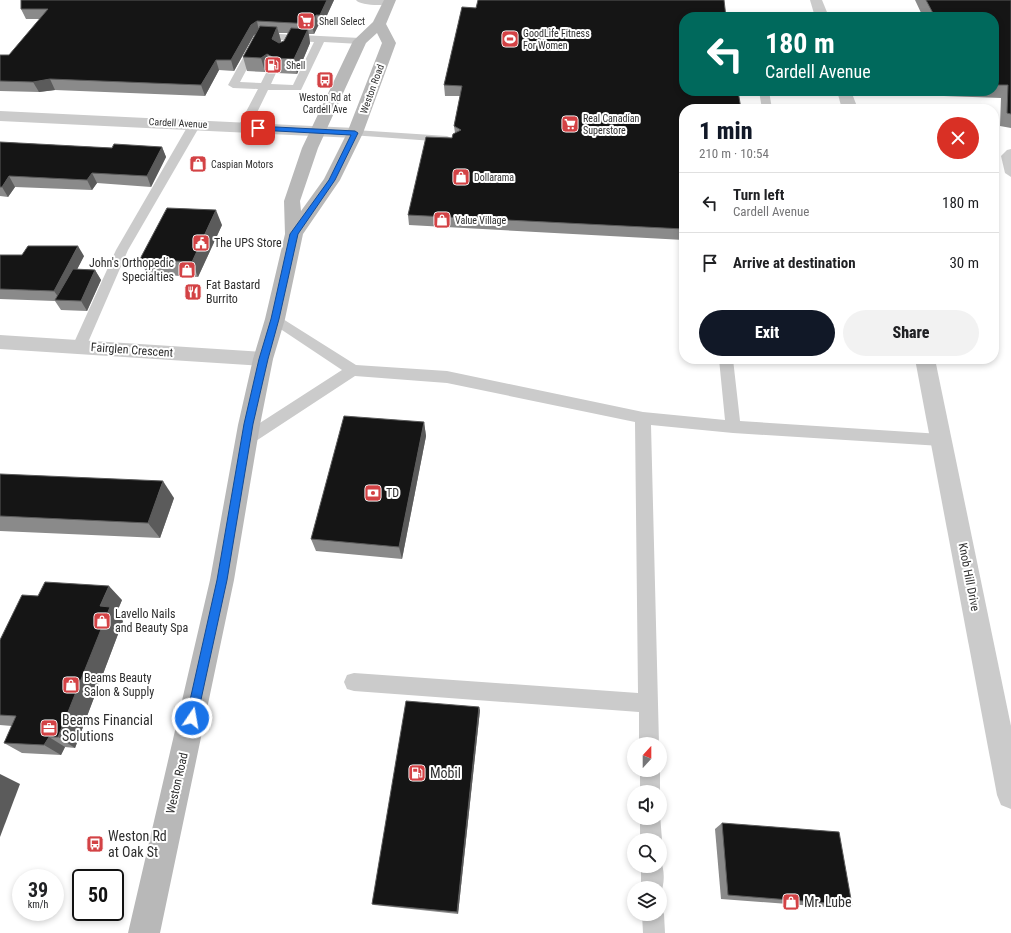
<!DOCTYPE html>
<html lang="en">
<head>
<meta charset="utf-8">
<style>
  body { margin:0; font-family:"Roboto Condensed",sans-serif; background:#f2f2f2; color:#202124; height:100vh; display:flex; flex-direction:column; font-size:15px; white-space:nowrap }
  * { box-sizing:border-box; margin:0 }
  p { font-size:13px; color:#757577 }
  .icon { flex:none; width:22px; height:22px; fill:none; stroke:currentColor; stroke-width:2; stroke-linecap:round; stroke-linejoin:round }
  .map { position:relative; flex:1; overflow:hidden }
  .sheet { position:absolute; left:679px; top:104px; width:320px; height:260px; display:flex; flex-direction:column; background:#fff; border-radius:16px; box-shadow:0 2px 6px #0003 }
  .sheet>* { flex:none }
  .guide { position:absolute; left:679px; top:12px; width:320px; height:84px; border-radius:16px; box-shadow:0 2px 6px #0003; background:#00695c; color:#fff; overflow:hidden }
  .needle { width:26px; rotate:21deg }
  .controls { position:absolute; left:627px; top:737px; display:grid; gap:8px }
  .controls a { display:grid; place-items:center; width:40px; height:40px; border-radius:50%; background:#fff; box-shadow:0 2px 6px #0003; font-size:20px }
  .speed { position:absolute; left:12px; top:869px; display:flex; gap:8px; font-size:20px; font-weight:700; text-align:center }
  .speed>* { display:grid; place-content:center; width:52px; height:52px; border-radius:50%; background:#fff; box-shadow:0 2px 6px #0003; line-height:1 }
  .speed small { font-size:10px; font-weight:400 }
  .speed .limit { border:2px solid #111; border-radius:6px; background:#fff; color:#111 }
  .pin { position:absolute; display:grid; place-items:center; width:34px; height:34px; color:#fff; margin:-17px; border-radius:8px; box-shadow:0 2px 6px #0006 }
  .me { position:absolute; width:44px; margin:-22px; rotate:12deg; stroke-linejoin:round; filter:drop-shadow(0 0 3px #0008) }
  .turn { display:flex; align-items:center; gap:14px; height:84px; padding:0 20px; font-size:18px }
  .turn .icon { width:52px; height:52px; stroke-width:2.5 }
  .turn b { display:block; font-size:28px; line-height:34px }
  .round { display:grid; place-items:center; flex:none; width:42px; height:42px; border-radius:21px; background:#f2f2f2 }
  .summary { display:flex; align-items:center; justify-content:space-between; height:68px; padding:0 20px }
  h1 { font-size:24px; font-weight:800; line-height:30px; color:#111827 }
  .cta { display:flex; gap:8px; margin-top:auto; padding:8px 20px }
  .cta a { flex:1; height:46px; border-radius:24px; background:#111827; color:#fff; font-size:16px; font-weight:800; line-height:46px; text-align:center }
  .cta a+a { background:#f2f2f2; color:#202124 }
  ul { padding:0; list-style:none }
  li { display:flex; align-items:center; gap:12px; height:60px; padding:0 20px; border-top:1px solid #e0e0e0 }
  li div { flex:1 }
  li b { display:block; font-size:15px }
  li em { font-style:normal }
  .map>svg:first-child { display:block }
  .lines { fill:none; stroke-linecap:round; stroke-linejoin:round }
  .lane { fill:#cbcbcb; fill-rule:evenodd }
  .street { fill:#cbcbcb; fill-rule:evenodd }
  .secondary { fill:#b8b8b8; fill-rule:evenodd }
  .wall { fill:#8a8a8a; fill-rule:evenodd }
  .shaded-wall { fill:#5b5b5b }
  .building { fill:#151515; stroke:#5b5b5b }
  .route { fill:#1a73e8; stroke:#114b97 }
  .labels { text-anchor:middle; dominant-baseline:central; stroke-width:4; stroke-linejoin:round; paint-order:stroke }
  .far-poi-label { font-size:10px; fill:#2e2e2e; stroke:#fff; text-anchor:start }
  .far-street-label { font-size:10px; fill:#2e2e2e; stroke:#fff }
  .poi-label { font-size:12px; fill:#2e2e2e; stroke:#fff; text-anchor:start }
  .street-label { font-size:12px; fill:#2e2e2e; stroke:#fff }
  .near-poi-label { font-size:14px; fill:#2e2e2e; stroke:#fff; text-anchor:start }
</style>
</head>
<body>
<div class="map">
<svg width="1011" height="933" viewBox="0 0 1011 933">
  <rect width="100%" height="100%" fill="#fff"/>
  <g class="lines">
    <g class="lane">
      <path d="M260 33 360 38 365 41 360 44 324 42 301 90H268L250 127 244 130 238 127 258 89 233 88 228 85 255 36ZM263 39 314 42 293 85 271 84 276 73 271 70 267 71 261 83 240 82Z"/>
      <polygon points="759,91 769,91 772,109 762,109"/>
      <polygon points="195,121 201,124 128,250 86,347 84,351 79,352 74,351 72,347 116,250 189,124"/>
      <polygon points="355,130 447,136 453,139 447,142 351,135 349,133"/>
      <polygon points="1011,149 1011,177 1005,173 1001,156 1007,150"/>
      <polygon points="275,314 356,365 447,371 643,412 725,420 719,359 733,359 740,421 941,434 947,436 949,440 947,444 941,446 733,433 651,425 659,744 639,744 639,712 354,691 347,689 344,682 347,675 354,673 638,693 635,422 447,383 355,376 253,443 247,445 241,443 239,439 241,435 342,370 270,322 268,319 270,316"/>
      <polygon points="640,770 660,770 660,793 640,792"/>
      <polygon points="660,814 662,840 660,844 660,840 640,840 640,818 660,818"/>
      <path d="M660 859C665 870 665 884 660 895V888H641V866H660Z"/>
      <polygon points="660,906 664,914 665,933 643,933 642,914 660,914"/>
    </g>
    <g class="street">
      <path d="M356 0H395V1C391 7 360 6 356 0Z"/>
      <polygon points="810,0 822,0 829,17 815,17"/>
      <polygon points="837,91 851,91 858,109 842,109"/>
      <polygon points="0,111 355,128 360,130 363,133 360,136 355,138 0,121"/>
      <polygon points="0,335 263,352 270,354 273,359 270,364 263,366 0,349"/>
      <polygon points="915,359 935,359 1011,726 1011,809 1001,805 997,795"/>
    </g>
    <path class="secondary" d="M384 0H396L386 24 396 43 363 133 340 180 303 234 285 319 273 359 260 425 234 580 160 933H128L210 580 238 425 253 359 265 319 285 234 284 201 302 148 353 41 373 22ZM377 33 382 43 347 133 324 179 301 211 300 201 318 148 366 43Z"/>
  </g>
  <g class="wall">
    <path d="M334 0 322 26H318L314 34H309L310 43 297 74 277 73 271 69 265 72 247 71 243 57 256 34 254 35 234 71 219 70 205 96 55 90 39 92 0 91V55H9L40 19H26L21 9ZM279 33H288L284 41 280 43 281 41Z"/>
    <polygon points="915,0 1011,0 1011,128 1000,126 1001,98 944,96 941,91 994,91 994,17 923,17"/>
    <polygon points="462,7 684,109 684,240 409,225 408,215 455,133 454,126 460,96 445,96 444,85"/>
    <polygon points="0,142 112,148 162,147 166,157 151,187 97,183 92,190 15,187 8,197 0,196"/>
    <polygon points="222,225 198,277 147,274 140,259"/>
    <polygon points="0,255 84,256 77,269 95,270 101,280 87,311 61,310 55,301 0,299"/>
    <polygon points="424,422 426,436 402,559 316,551 311,539"/>
    <polygon points="0,474 174,498 160,538 0,531"/>
    <polygon points="122,600 116,614 123,621 75,748 65,747 61,755 22,753 4,743 12,726 0,725 0,640"/>
    <polygon points="480,710 458,914 374,905 372,904"/>
    <polygon points="722,823 852,905 840,908 721,899 715,829"/>
  </g>
  <g class="shaded-wall">
    <polygon points="327,0 334,0 322,26 320,15"/>
    <polygon points="316,15 318,26 314,34 312,24"/>
    <polygon points="257,21 259,32 254,35 234,71 231,60 251,25"/>
    <polygon points="277,27 281,41 276,53 272,39"/>
    <polygon points="308,29 310,43 297,74 294,59"/>
    <polygon points="267,54 271,69 265,72 261,58"/>
    <polygon points="216,60 219,70 205,96 201,85"/>
    <polygon points="50,79 55,90 39,92 33,82"/>
    <polygon points="162,147 166,157 151,187 147,176"/>
    <polygon points="92,173 97,183 92,190 87,180"/>
    <polygon points="9,176 15,187 8,197 2,187"/>
    <polygon points="216,210 222,225 198,277 192,262"/>
    <polygon points="78,246 84,256 61,301 54,291"/>
    <polygon points="95,270 101,280 87,311 81,301"/>
    <polygon points="424,422 426,436 402,559 399,547"/>
    <polygon points="163,481 174,498 160,538 148,523"/>
    <polygon points="109,586 122,600 116,614 123,621 75,748 58,737 100,606"/>
    <polygon points="479,707 480,710 458,914 457,912"/>
    <polygon points="49,737 65,747 61,755 44,745"/>
    <polygon points="0,774 20,784 0,837"/>
  </g>
  <g class="building">
    <polygon points="21,0 327,0 320,15 316,15 312,24 257,21 251,25 231,60 216,60 201,85 50,79 33,82 0,81 0,55 9,55 48,9 21,9"/>
    <polygon points="478,0 724,0 726,17 684,17 684,91 738,91 741,109 684,109 684,229 408,215 426,137 452,138 453,134 461,130 454,126 462,86 444,85 462,7 476,8"/>
    <polygon points="926,0 1011,0 1011,114 1007,113 1008,85 994,85 994,17 935,17"/>
    <polygon points="260,26 277,27 272,39 279,43 284,41 291,28 308,29 294,59 274,58 267,54 261,58 243,57"/>
    <polygon points="0,142 112,148 114,144 162,147 147,176 92,173 87,180 9,176 2,187 0,187"/>
    <polygon points="167,208 216,210 192,262 140,259"/>
    <polygon points="28,246 78,246 54,291 0,289 0,255 22,255"/>
    <polygon points="73,269 95,270 81,301 55,300"/>
    <polygon points="344,416 424,422 399,547 311,539"/>
    <polygon points="0,474 163,481 148,523 0,516"/>
    <polygon points="45,582 109,586 100,606 110,607 58,737 49,737 44,745 4,743 16,716 0,715 0,640 22,595 38,596"/>
    <polygon points="406,701 479,707 457,912 372,904"/>
    <polygon points="722,823 839,832 852,905 728,895"/>
  </g>
  <polygon class="route" points="256,126 355,131 358,133 335,180 298,234 279,319 268,359 253,424 227,580 197,718 196,722 192,723 188,722 186,718 217,580 244,424 259,359 271,319 290,234 329,180 351,135 258,130 255,128"/>
  <defs>
    <g id="supermarket-square" transform="scale(0.9)"><rect x="-9" y="-9" width="18" height="18" rx="4" fill="#d34245" stroke="#fff"/><path d="M-6-5.5h2.5l.6 2H6L4.5 2H-2.5L-4.4-4H-6ZM-1.5 3.2a1.3 1.3 0 1 0 .1 0ZM3 3.2a1.3 1.3 0 1 0 .1 0Z" fill="#fff"/></g>
    <g id="stadium-square" transform="scale(0.9)"><rect x="-9" y="-9" width="18" height="18" rx="4" fill="#d34245" stroke="#fff"/><path d="M0-5a6.5 5 0 1 0 0 10a6.5 5 0 1 0 0-10ZM-3.5-1.8h7v3.6h-7Z" fill="#fff"/></g>
    <g id="fuel-square" transform="scale(0.9)"><rect x="-9" y="-9" width="18" height="18" rx="4" fill="#d34245" stroke="#fff"/><path d="M-5.5-6h7V0h2V4h1.3V-2.5L3-4.5l.8-.8L6-3V5H2.5V1h-1V6h-7ZM-4.2-4.7v3.2H.2V-4.7Z" fill="#fff"/></g>
    <g id="bus-square" transform="scale(0.9)"><rect x="-9" y="-9" width="18" height="18" rx="4" fill="#d34245" stroke="#fff"/><path d="M-5-6H5V4H4V6H2V4H-2V6H-4V4H-5ZM-3.5-4V0h7V-4ZM-3.5 1.2v1.5H-2V1.2ZM2 1.2v1.5H3.5V1.2Z" fill="#fff"/></g>
    <g id="shop-square" transform="scale(0.9)"><rect x="-9" y="-9" width="18" height="18" rx="4" fill="#d34245" stroke="#fff"/><path d="M-5-2.5h2.3a2.7 3.5 0 0 1 5.4 0H5L5.5 6h-11ZM-1.5-2.5h3a1.5 2.3 0 0 0-3 0Z" fill="#fff"/></g>
    <g id="civic-square" transform="scale(0.9)"><rect x="-9" y="-9" width="18" height="18" rx="4" fill="#d34245" stroke="#fff"/><path d="M-.6-6.5H3V-4.5H.6V-3L4-1V1h2V6H-6V1h2V-1L-.6-3ZM-1.2 2.5V6h2.4V2.5Z" fill="#fff"/></g>
    <g id="restaurant-square" transform="scale(0.9)"><rect x="-9" y="-9" width="18" height="18" rx="4" fill="#d34245" stroke="#fff"/><path d="M-5-6h1v4h1v-4h1v4h1v-4h1v5L-1.5 .5V6h-2V.5L-5-1ZM5-6V6H3V1.5H1.5Q1.5-4 5-6Z" fill="#fff"/></g>
    <g id="bank-square" transform="scale(0.9)"><rect x="-9" y="-9" width="18" height="18" rx="4" fill="#d34245" stroke="#fff"/><path d="M-6-4H6V4H-6ZM0-2.3a2.3 2.3 0 1 0 0 4.6a2.3 2.3 0 1 0 0-4.6Z" fill="#fff"/></g>
    <g id="office-square" transform="scale(0.9)"><rect x="-9" y="-9" width="18" height="18" rx="4" fill="#d34245" stroke="#fff"/><path d="M-6-3h4V-5.5h4V-3h4V5H-6ZM-1-4.5V-3h2v-1.5ZM-6 0V1H6V0Z" fill="#fff"/></g>
  </defs>
  <g fill-rule="evenodd">
    <use href="#supermarket-square" x="306" y="21"/>
    <use href="#stadium-square" x="510" y="39"/>
    <use href="#fuel-square" x="273" y="65"/>
    <use href="#bus-square" x="325" y="80"/>
    <use href="#supermarket-square" x="570" y="124"/>
    <use href="#shop-square" x="198" y="164"/>
    <use href="#shop-square" x="461" y="177"/>
    <use href="#shop-square" x="442" y="220"/>
    <use href="#civic-square" x="201" y="243"/>
    <use href="#shop-square" x="187" y="270"/>
    <use href="#restaurant-square" x="193" y="292"/>
    <use href="#bank-square" x="373" y="493"/>
    <use href="#shop-square" x="102" y="621"/>
    <use href="#shop-square" x="71" y="685"/>
    <use href="#office-square" x="49" y="728"/>
    <use href="#fuel-square" x="417" y="773"/>
    <use href="#bus-square" x="95" y="844"/>
    <use href="#shop-square" x="791" y="902"/>
  </g>
  <g class="labels">
    <g class="far-poi-label">
      <text x="319" y="21">Shell Select</text>
      <text x="523" y="33">GoodLife Fitness<tspan x="523" dy="12">For Women</tspan></text>
      <text x="286" y="65">Shell</text>
      <text x="325" y="97" text-anchor="middle">Weston Rd at<tspan x="325" dy="12">Cardell Ave</tspan></text>
      <text x="583" y="118">Real Canadian<tspan x="583" dy="12">Superstore</tspan></text>
      <text x="211" y="164">Caspian Motors</text>
      <text x="474" y="177">Dollarama</text>
      <text x="455" y="220">Value Village</text>
    </g>
    <g class="far-street-label">
      <text transform="translate(372 89) rotate(-70)">Weston Road</text>
      <text transform="translate(178 123) rotate(3)">Cardell Avenue</text>
    </g>
    <g class="poi-label">
      <text x="214" y="243">The UPS Store</text>
      <text x="174" y="263" text-anchor="end">John's Orthopedic<tspan x="174" dy="14">Specialties</tspan></text>
      <text x="206" y="285">Fat Bastard<tspan x="206" dy="14">Burrito</tspan></text>
      <text x="386" y="493">TD</text>
      <text x="115" y="614">Lavello Nails<tspan x="115" dy="14">and Beauty Spa</tspan></text>
      <text x="84" y="678">Beams Beauty<tspan x="84" dy="14">Salon &amp; Supply</tspan></text>
    </g>
    <g class="street-label">
      <text transform="translate(132 350) rotate(4)">Fairglen Crescent</text>
      <text transform="translate(969 577) rotate(79)">Knob Hill Drive</text>
      <text transform="translate(177 783) rotate(-77)">Weston Road</text>
    </g>
    <g class="near-poi-label">
      <text x="62" y="720">Beams Financial<tspan x="62" dy="16">Solutions</tspan></text>
      <text x="430" y="773">Mobil</text>
      <text x="108" y="836">Weston Rd<tspan x="108" dy="16">at Oak St</tspan></text>
      <text x="804" y="902">Mr. Lube</text>
    </g>
  </g>
</svg>
<div class="controls">
<a><svg class="needle" viewBox="-14 -14 28 28"><path d="M0-13l5 13h-10z" fill="#e53935"/><path d="M0 13l5-13h-10z" fill="#757577"/></svg></a>
<a><svg class="icon" aria-label="sound" viewBox="0 0 24 24"><path d="M4 9h4l5-4v14l-5-4H4zM17 9q2 3 0 6"/></svg></a>
<a><svg class="icon" aria-label="search" viewBox="0 0 24 24"><circle cx="10" cy="10" r="6"/><path d="M15 15l6 6"/></svg></a>
<a><svg class="icon" aria-label="layers" viewBox="0 0 24 24"><path d="M12 4l9 5-9 5-9-5zM3 14l9 5 9-5"/></svg></a>
</div>
<div class="speed"><div>39<small>km/h</small></div><div class="limit">50</div></div>
<div class="pin" style="left:258px;top:128px;background:#d93025"><svg class="icon" aria-label="arrive" viewBox="0 0 24 24"><path d="M6 21V4h12l-3 4 3 4H6"/></svg></div>
<svg class="me" style="left:192px;top:718px" viewBox="-20 -20 40 40"><circle r="17" fill="#1a73e8" stroke="#fff" stroke-width="3"/><path d="M0-11L8 9 0 5-8 9z" fill="#fff"/></svg>
<div class="guide">
<div class="turn"><svg class="icon" aria-label="left" viewBox="0 0 24 24"><path d="M17 20v-9H6M10 6l-5 5 5 5"/></svg><div><b>180 m</b>Cardell Avenue</div></div>
</div>
<section class="sheet">
<div class="summary"><div><h1>1 min</h1><p>210 m · 10:54</p></div><a class="round" style="background:#d93025;color:#fff"><svg class="icon" aria-label="close" viewBox="0 0 24 24"><path d="M6 6l12 12M18 6L6 18"/></svg></a></div>
<ul>
<li><svg class="icon" aria-label="left" viewBox="0 0 24 24"><path d="M17 20v-9H6M10 6l-5 5 5 5"/></svg><div><b>Turn left</b><p>Cardell Avenue</p></div><em>180 m</em></li>
<li><svg class="icon" aria-label="arrive" viewBox="0 0 24 24"><path d="M6 21V4h12l-3 4 3 4H6"/></svg><div><b>Arrive at destination</b></div><em>30 m</em></li>
</ul>
<div class="cta"><a>Exit</a><a>Share</a></div>
</section>
</div>
</body>
</html>
